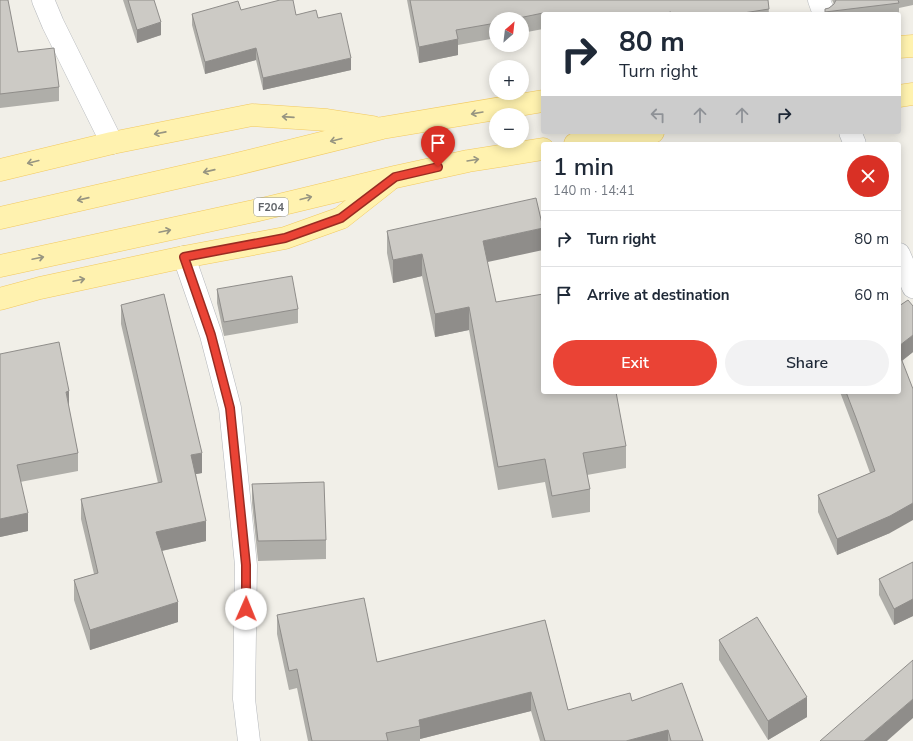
<!DOCTYPE html>
<html lang="en">
<head>
<meta charset="utf-8">
<style>
  body { margin:0; font-family:"Nunito Sans",sans-serif; background:#f2f2f3; color:#1f2937; height:100vh; display:flex; flex-direction:column; font-size:15px; white-space:nowrap }
  * { box-sizing:border-box; margin:0 }
  p { font-size:13px; color:#747a83 }
  .icon { flex:none; width:22px; height:22px; fill:none; stroke:currentColor; stroke-width:2; stroke-linecap:round; stroke-linejoin:round }
  .map { position:relative; flex:1; overflow:hidden }
  .sheet { position:absolute; left:541px; top:142px; width:360px; height:252px; display:flex; flex-direction:column; background:#fff; border-radius:4px; box-shadow:0 2px 10px #0003 }
  .sheet>* { flex:none }
  .guide { position:absolute; left:541px; top:12px; width:360px; height:122px; border-radius:4px; box-shadow:0 2px 10px #0003; background:#fff; color:#1f2937; overflow:hidden }
  .needle { width:26px; rotate:28deg }
  .fabs { position:absolute; left:489px; top:12px; display:grid; gap:8px }
  .fabs a { display:grid; place-items:center; width:40px; height:40px; border-radius:50%; background:#fff; box-shadow:0 2px 10px #0003; font-size:20px }
  .pin { position:absolute; display:grid; place-items:center; width:34px; height:34px; color:#fff; margin:-41px -17px; border-radius:50% 50% 50% 0; rotate:-45deg; box-shadow:0 0 4px #0007 }
  .pin .icon { rotate:45deg }
  .me { position:absolute; width:44px; margin:-22px; rotate:1deg; stroke-linejoin:round; filter:drop-shadow(0 0 3px #0008) }
  .turn { display:flex; align-items:center; gap:14px; height:84px; padding:0 12px; font-size:18px }
  .turn .icon { width:52px; height:52px; stroke-width:2.5 }
  .turn b { display:block; font-size:28px; line-height:34px }
  .lanes { display:flex; align-items:center; height:38px; padding:0 12px; background:#0003; justify-content:center; gap:20px; direction:ltr }
  .lanes .off { opacity:.35 }
  .round { display:grid; place-items:center; flex:none; width:42px; height:42px; border-radius:21px; background:#f2f2f3 }
  .overview { display:flex; align-items:center; justify-content:space-between; height:68px; padding:0 12px }
  h1 { font-size:24px; font-weight:600; line-height:30px }
  .button { display:flex; gap:8px; margin-top:auto; padding:8px 12px }
  .button a { flex:1; height:46px; border-radius:24px; background:#ea4335; color:#fff; font-size:16px; font-weight:600; line-height:46px; text-align:center }
  .button a+a { background:#f2f2f3; color:#1f2937 }
  ul { padding:0; list-style:none }
  li { display:flex; align-items:center; gap:12px; height:56px; padding:0 12px; border-top:1px solid #e0e1e3 }
  li div { flex:1 }
  li b { display:block; font-size:15px }
  li em { font-style:normal }
  .map>svg:first-child { display:block }
  .lines { fill:none; stroke-linecap:round; stroke-linejoin:round }
  .minor-casing { stroke:#b5b8bc; stroke-width:23 }
  .major-casing { stroke:#f2c960; stroke-width:23 }
  .minor { stroke:#fff; stroke-width:22 }
  .major { stroke:#fff2af; stroke-width:22 }
  .wall { fill:#afaea9 }
  .shaded-wall { fill:#8f8d8a }
  .building { fill:#cccac5; stroke:#8f8d8a }
  .oneway { stroke:#979581 }
  .route-casing { stroke:#982c22; stroke-width:10 }
  .route { stroke:#ea4335; stroke-width:7 }
  .labels { text-anchor:middle; dominant-baseline:central; stroke-width:3; stroke-linejoin:round; paint-order:stroke }
  .shield { fill:#fff; stroke:#8f9295; stroke-width:1 }
  .shield-label { font-size:11px; font-weight:bold; fill:#5f6368 }
</style>
</head>
<body>
<div class="map">
<svg width="913" height="741" viewBox="0 0 913 741">
  <rect width="100%" height="100%" fill="#f1efe8"/>
  <g class="lines">
    <g class="minor-casing">
      <g id="minor">
        <polyline points="43,0 53,24 112,143"/>
        <polyline points="819,0 824,14"/>
        <polyline points="850,132 855,144"/>
        <polyline points="899,254 913,287"/>
        <polyline points="184,257 211,335 230,408 246,565 244,699 249,741"/>
      </g>
    </g>
    <g class="major-casing">
      <g id="major">
        <polyline points="899,47 913,46"/>
        <polyline points="899,96 913,94"/>
        <polyline points="575,144 653,132"/>
        <polyline points="0,170 112,143 252,115 327,120 373,127"/>
        <polyline points="0,218 233,165 382,128 543,101"/>
        <polyline points="0,266 254,211 395,177 468,161 543,149"/>
        <polyline points="0,299 40,288 184,257 285,238 341,218 388,181"/>
      </g>
    </g>
    <use href="#minor" class="minor"/>
    <use href="#major" class="major"/>
  </g>
  <g class="wall">
    <polygon points="0,0 18,52 59,87 59,101 0,108"/>
    <polygon points="123,0 154,0 161,35 137,43"/>
    <polygon points="407,0 768,0 769,14 543,14 543,29 522,33 522,19 496,19 496,38 458,45 458,55 419,63"/>
    <polygon points="832,0 913,0 913,5 899,8 899,14 825,14 825,9 829,8 834,4"/>
    <polygon points="241,10 296,15 318,18 351,70 263,90 256,60 205,74 192,25 192,14"/>
    <polygon points="387,231 496,302 626,446 626,468 587,475 590,489 590,512 552,518 545,482 498,490 469,330 435,337 422,276 393,283 387,253"/>
    <polygon points="217,289 298,309 298,323 224,336 217,303"/>
    <polygon points="121,305 202,473 196,474 206,541 162,551 178,622 90,650 74,600 74,580 94,574 81,519 81,499 158,483 121,324"/>
    <polygon points="899,306 913,352 902,361 890,533 837,555 818,512 818,495 870,473 856,434 840,392 899,392"/>
    <polygon points="0,354 69,409 78,453 78,471 20,482 28,531 0,537"/>
    <polygon points="252,484 326,540 326,559 258,561 252,503"/>
    <polygon points="913,562 913,616 894,625 879,595 879,579"/>
    <polygon points="277,615 377,662 545,620 568,710 632,701 703,741 540,741 531,711 420,739 420,741 308,741 297,688 289,690 277,634"/>
    <polygon points="719,640 807,717 768,740 719,660"/>
  </g>
  <g class="shaded-wall">
    <polygon points="671,12 671,14 661,14"/>
    <polygon points="161,22 161,35 137,43 137,30"/>
    <polygon points="458,39 458,55 419,63 419,47"/>
    <polygon points="256,48 256,60 205,74 205,62"/>
    <polygon points="351,58 351,70 263,90 263,78"/>
    <polygon points="543,228 543,250 483,263 483,241"/>
    <polygon points="422,254 422,276 393,283 393,260"/>
    <polygon points="469,307 469,330 435,337 435,314"/>
    <polygon points="913,335 913,352 899,363 899,346"/>
    <polygon points="69,391 69,409 66,392"/>
    <polygon points="202,453 202,473 191,475 191,455"/>
    <polygon points="913,503 913,520 890,533 837,555 837,539"/>
    <polygon points="28,513 28,531 0,537 0,519"/>
    <polygon points="206,521 206,541 156,552 156,532"/>
    <polygon points="913,599 913,616 894,625 894,609"/>
    <polygon points="178,602 178,622 90,650 90,630"/>
    <polygon points="531,692 531,711 420,739 420,726 419,720"/>
    <polygon points="807,697 807,717 768,740 768,721"/>
    <polygon points="913,699 913,718 887,741 864,741"/>
    <polygon points="668,730 668,741 626,741"/>
  </g>
  <g class="building">
    <polygon points="0,0 8,0 18,52 54,48 59,87 0,94"/>
    <polygon points="128,0 154,0 161,22 137,30"/>
    <polygon points="280,0 293,0 296,15 316,10 318,18 341,13 351,58 263,78 256,48 205,62 192,14 238,1 241,10"/>
    <polygon points="410,0 768,0 769,9 737,14 671,14 671,12 661,14 544,14 543,13 514,19 496,19 496,23 456,30 458,39 419,47"/>
    <polygon points="836,0 898,0 899,3 825,12 825,9 829,8 834,4"/>
    <polygon points="536,198 543,228 483,241 496,302 543,294 543,392 616,392 626,446 583,453 590,489 552,496 545,459 498,467 469,307 435,314 422,254 393,260 387,231"/>
    <polygon points="292,276 298,309 224,322 217,289"/>
    <polygon points="164,294 202,453 191,455 206,521 156,532 178,602 90,630 74,580 98,573 81,499 162,482 121,305"/>
    <polygon points="908,300 913,306 913,335 899,346 899,306"/>
    <polygon points="59,342 69,391 66,392 78,453 17,465 28,513 0,519 0,354"/>
    <polygon points="899,353 913,389 913,503 890,516 837,539 818,495 875,471 856,418 846,392 899,392"/>
    <polygon points="324,482 326,540 258,541 252,484"/>
    <polygon points="913,562 913,599 894,609 879,579"/>
    <polygon points="364,598 377,662 545,620 568,710 630,693 632,701 682,683 703,741 671,741 668,730 626,741 545,741 531,692 419,720 420,726 386,733 388,741 312,741 297,669 289,671 277,615"/>
    <polygon points="757,617 807,697 768,721 719,640"/>
    <polygon points="913,660 913,699 864,741 820,741"/>
  </g>
  <defs><path id="oneway-shaft" d="M-6 0H5M1.5-3L5.5 0L1.5 3" fill="none" stroke-width="1.6" stroke-linecap="round" stroke-linejoin="round"/></defs>
  <g class="oneway">
    <use href="#oneway-shaft" transform="translate(477 113) rotate(170)"/>
    <use href="#oneway-shaft" transform="translate(288 117) rotate(-176)"/>
    <use href="#oneway-shaft" transform="translate(160 133) rotate(169)"/>
    <use href="#oneway-shaft" transform="translate(336 140) rotate(166)"/>
    <use href="#oneway-shaft" transform="translate(473 160) rotate(-9)"/>
    <use href="#oneway-shaft" transform="translate(33 162) rotate(166)"/>
    <use href="#oneway-shaft" transform="translate(209 171) rotate(167)"/>
    <use href="#oneway-shaft" transform="translate(306 198) rotate(-14)"/>
    <use href="#oneway-shaft" transform="translate(83 199) rotate(167)"/>
    <use href="#oneway-shaft" transform="translate(165 231) rotate(-12)"/>
    <use href="#oneway-shaft" transform="translate(38 258) rotate(-12)"/>
    <use href="#oneway-shaft" transform="translate(79 280) rotate(-12)"/>
  </g>
  <g class="lines">
    <g class="route-casing">
      <polyline id="route" points="246,609 246,565 230,408 211,335 184,257 285,238 341,218 395,177 438,167"/>
    </g>
    <use href="#route" class="route"/>
  </g>
  <g class="labels">
    <rect class="shield" x="254" y="198" width="34" height="18" rx="3"/>
    <g class="shield-label">
      <text x="271" y="207">F204</text>
    </g>
  </g>
</svg>
<div class="fabs">
<a><svg class="needle" viewBox="-14 -14 28 28"><path d="M0-13l5 13h-10z" fill="#e53935"/><path d="M0 13l5-13h-10z" fill="#747a83"/></svg></a>
<a>+</a>
<a>−</a>
</div>
<div class="pin" style="left:438px;top:167px;background:#d93025"><svg class="icon" aria-label="arrive" viewBox="0 0 24 24"><path d="M6 21V4h12l-3 4 3 4H6"/></svg></div>
<svg class="me" style="left:246px;top:609px" viewBox="-20 -20 40 40"><circle r="19" fill="#fff"/><path d="M0-13L10 11 0 6-10 11z" fill="#ea4335"/></svg>
<div class="guide">
<div class="turn"><svg class="icon" aria-label="right" viewBox="0 0 24 24"><path d="M7 20v-9h11M14 6l5 5-5 5"/></svg><div><b>80 m</b>Turn right</div></div>
<div class="lanes"><svg class="icon off" aria-label="left" viewBox="0 0 24 24"><path d="M17 20v-9H6M10 6l-5 5 5 5"/></svg><svg class="icon off" aria-label="ahead" viewBox="0 0 24 24"><path d="M12 20V5M6 11l6-6 6 6"/></svg><svg class="icon off" aria-label="ahead" viewBox="0 0 24 24"><path d="M12 20V5M6 11l6-6 6 6"/></svg><svg class="icon" aria-label="right" viewBox="0 0 24 24"><path d="M7 20v-9h11M14 6l5 5-5 5"/></svg></div>
</div>
<section class="sheet">
<div class="overview"><div><h1>1 min</h1><p>140 m · 14:41</p></div><a class="round" style="background:#d93025;color:#fff"><svg class="icon" aria-label="close" viewBox="0 0 24 24"><path d="M6 6l12 12M18 6L6 18"/></svg></a></div>
<ul>
<li><svg class="icon" aria-label="right" viewBox="0 0 24 24"><path d="M7 20v-9h11M14 6l5 5-5 5"/></svg><div><b>Turn right</b></div><em>80 m</em></li>
<li><svg class="icon" aria-label="arrive" viewBox="0 0 24 24"><path d="M6 21V4h12l-3 4 3 4H6"/></svg><div><b>Arrive at destination</b></div><em>60 m</em></li>
</ul>
<div class="button"><a>Exit</a><a>Share</a></div>
</section>
</div>
</body>
</html>
